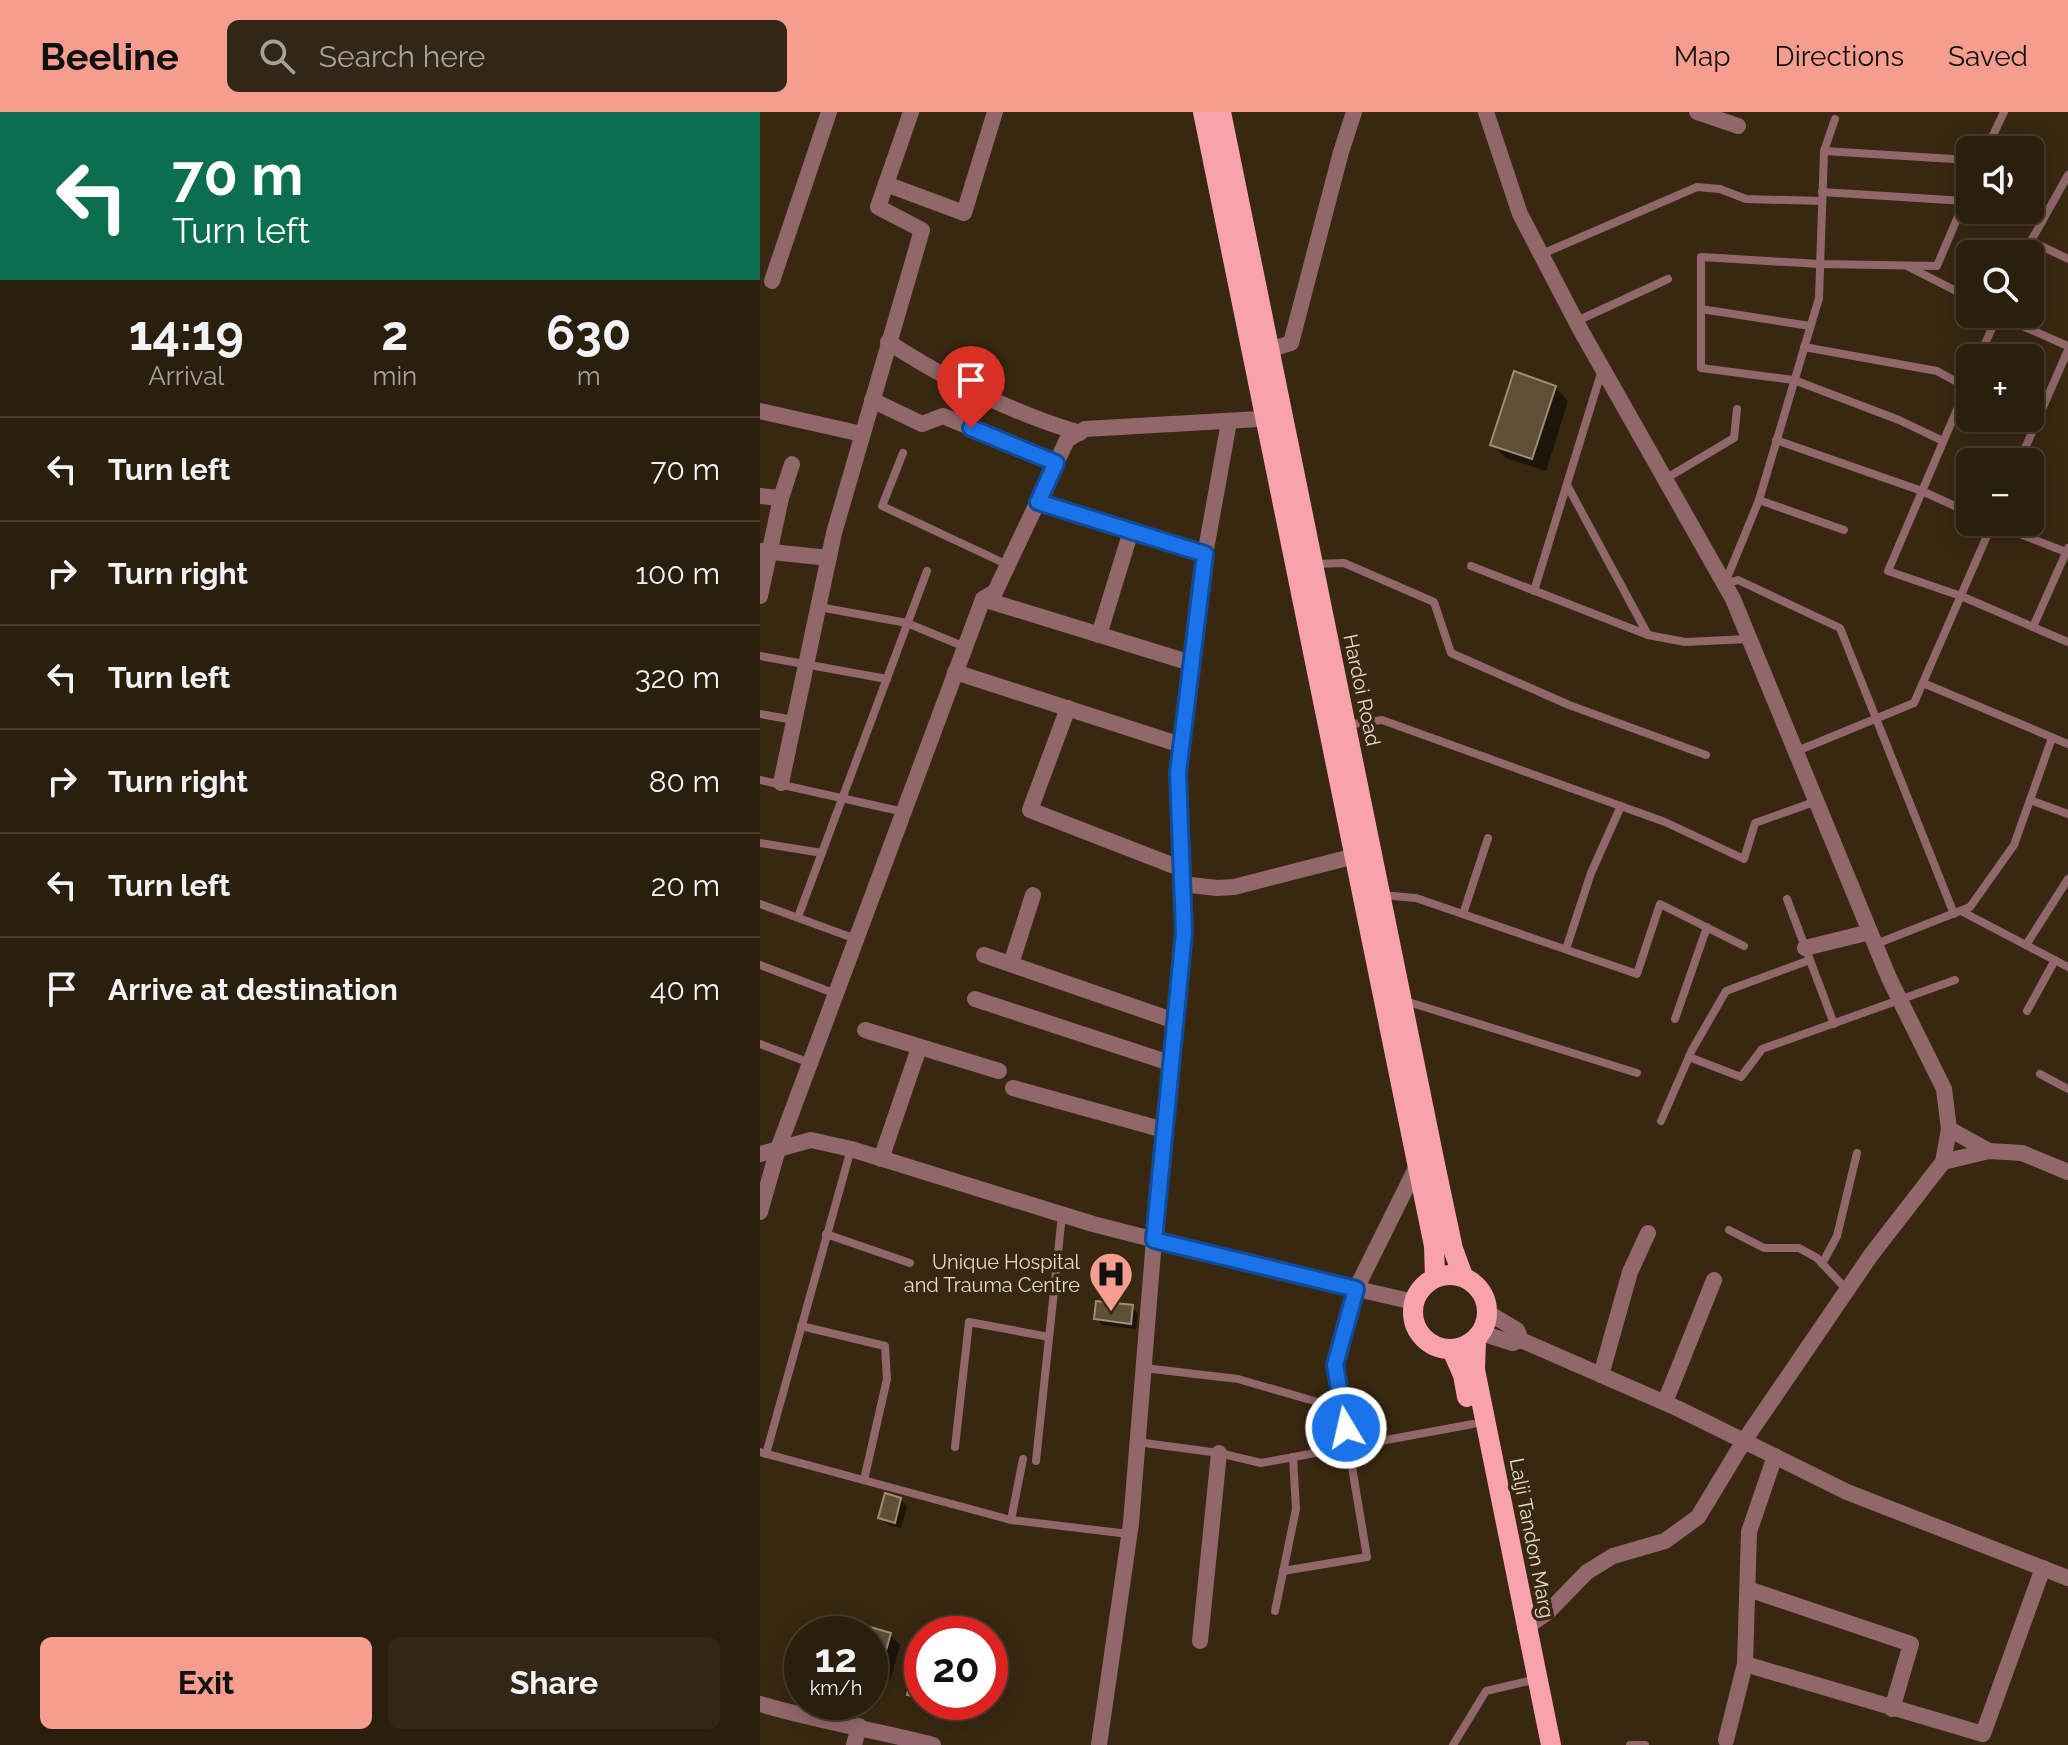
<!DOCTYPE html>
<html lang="en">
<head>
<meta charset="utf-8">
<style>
  body { margin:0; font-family:Raleway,sans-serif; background:#322716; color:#f1f3f6; height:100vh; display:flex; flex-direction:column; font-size:30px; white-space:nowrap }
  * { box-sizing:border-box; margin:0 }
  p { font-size:26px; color:#a5a29d }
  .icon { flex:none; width:44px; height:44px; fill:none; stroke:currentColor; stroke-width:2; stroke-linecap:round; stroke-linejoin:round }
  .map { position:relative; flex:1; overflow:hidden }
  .side { display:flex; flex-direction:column; background:#2a1e0d; width:760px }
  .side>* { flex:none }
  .banner { background:#0b6e4f; color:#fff; overflow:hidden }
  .tools { position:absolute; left:1196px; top:24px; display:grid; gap:16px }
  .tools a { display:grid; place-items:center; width:88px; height:88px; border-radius:12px; background:#2a1e0d; box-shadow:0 4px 20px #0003,0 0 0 2px #463c2e; font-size:40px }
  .speed { position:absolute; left:24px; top:1504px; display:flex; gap:16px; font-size:40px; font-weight:700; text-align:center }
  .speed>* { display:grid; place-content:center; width:104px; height:104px; border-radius:50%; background:#2a1e0d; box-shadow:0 4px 20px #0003,0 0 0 2px #463c2e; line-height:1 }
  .speed small { font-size:20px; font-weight:400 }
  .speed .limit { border:12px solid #d22; background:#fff; color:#111 }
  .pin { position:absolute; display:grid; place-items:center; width:68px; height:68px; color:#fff; margin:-82px -34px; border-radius:50% 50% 50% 0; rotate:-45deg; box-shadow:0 0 8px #0007 }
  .pin .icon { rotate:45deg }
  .me { position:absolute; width:88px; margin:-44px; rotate:351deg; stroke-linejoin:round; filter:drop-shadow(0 0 6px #0008) }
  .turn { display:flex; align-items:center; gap:28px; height:168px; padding:0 40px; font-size:36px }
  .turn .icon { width:104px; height:104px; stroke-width:2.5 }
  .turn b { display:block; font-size:56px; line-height:68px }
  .eta { display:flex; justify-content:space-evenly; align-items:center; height:136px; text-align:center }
  .eta b { font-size:48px; font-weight:700; line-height:56px }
  .action { display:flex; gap:16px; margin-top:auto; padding:16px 40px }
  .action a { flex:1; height:92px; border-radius:12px; background:#f59d8e; color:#111; font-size:32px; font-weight:700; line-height:92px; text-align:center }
  .action a+a { background:#322716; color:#f1f3f6 }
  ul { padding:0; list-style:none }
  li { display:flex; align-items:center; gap:24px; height:104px; padding:0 40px; border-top:2px solid #463c2e }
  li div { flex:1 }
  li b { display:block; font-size:30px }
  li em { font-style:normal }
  header { display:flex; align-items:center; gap:48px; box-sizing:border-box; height:112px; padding:0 40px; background:#f59d8e; color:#111 }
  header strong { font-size:38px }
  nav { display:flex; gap:44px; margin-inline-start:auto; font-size:28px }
  .search { width:560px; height:72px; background:#322716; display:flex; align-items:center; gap:20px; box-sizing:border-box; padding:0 28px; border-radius:12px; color:#a5a29d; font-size:30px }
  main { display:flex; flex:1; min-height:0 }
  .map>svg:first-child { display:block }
  .shadow { fill:#0007 }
  .building { fill:#604f37; stroke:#a08c73; stroke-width:2 }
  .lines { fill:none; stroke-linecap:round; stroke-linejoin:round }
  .service { stroke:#92676b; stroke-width:8 }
  .minor { stroke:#92676b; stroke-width:16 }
  .tertiary { stroke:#92676b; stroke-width:16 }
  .primary { stroke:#faa2ab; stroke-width:20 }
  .route-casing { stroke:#114b97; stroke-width:20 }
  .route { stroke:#1a73e8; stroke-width:14 }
  .labels { text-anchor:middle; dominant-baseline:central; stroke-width:7; stroke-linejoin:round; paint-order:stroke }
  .street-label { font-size:20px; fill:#e4d9cc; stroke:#382811 }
  .poi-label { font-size:20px; fill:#e4d9cc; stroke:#382811; text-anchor:end }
</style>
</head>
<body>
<header>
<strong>Beeline</strong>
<div class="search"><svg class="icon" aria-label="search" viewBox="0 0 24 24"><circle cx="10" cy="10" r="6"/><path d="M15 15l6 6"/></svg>Search here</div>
<nav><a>Map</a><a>Directions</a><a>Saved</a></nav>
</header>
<main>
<section class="side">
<div class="banner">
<div class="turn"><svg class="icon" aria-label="left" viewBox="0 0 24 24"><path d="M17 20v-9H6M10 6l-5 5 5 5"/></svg><div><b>70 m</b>Turn left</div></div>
</div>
<div class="eta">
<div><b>14:19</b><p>Arrival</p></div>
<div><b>2</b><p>min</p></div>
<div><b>630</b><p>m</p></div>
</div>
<ul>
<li><svg class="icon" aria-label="left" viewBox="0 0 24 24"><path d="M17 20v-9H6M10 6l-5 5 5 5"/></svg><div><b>Turn left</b></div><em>70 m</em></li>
<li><svg class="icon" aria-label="right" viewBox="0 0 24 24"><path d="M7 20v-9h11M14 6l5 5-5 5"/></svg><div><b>Turn right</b></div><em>100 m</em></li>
<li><svg class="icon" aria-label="left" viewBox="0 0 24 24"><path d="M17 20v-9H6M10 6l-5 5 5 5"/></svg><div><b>Turn left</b></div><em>320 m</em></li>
<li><svg class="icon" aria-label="right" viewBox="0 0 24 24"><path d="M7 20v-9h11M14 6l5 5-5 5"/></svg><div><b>Turn right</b></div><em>80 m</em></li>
<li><svg class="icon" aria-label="left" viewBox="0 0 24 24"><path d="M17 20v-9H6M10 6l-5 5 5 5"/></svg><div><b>Turn left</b></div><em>20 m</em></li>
<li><svg class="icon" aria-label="arrive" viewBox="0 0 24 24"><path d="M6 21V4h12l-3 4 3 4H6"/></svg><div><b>Arrive at destination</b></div><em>40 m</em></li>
</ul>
<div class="action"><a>Exit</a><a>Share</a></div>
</section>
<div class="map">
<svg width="1308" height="1633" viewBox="0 0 1308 1633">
  <rect width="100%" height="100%" fill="#382811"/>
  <g class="shadow">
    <polygon points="795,275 808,289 786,359 746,346 732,333"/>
    <polygon points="372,1195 378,1202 376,1217 342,1213 336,1206"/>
    <polygon points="140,1387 147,1394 141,1416 127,1412 121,1406"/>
    <polygon points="107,1517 130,1523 140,1533 130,1569 110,1563 110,1522 106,1522"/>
    <polygon points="162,1555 162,1590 174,1590 173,1593 155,1589 149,1582"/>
  </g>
  <g class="building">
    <polygon points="754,259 796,274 772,347 730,333"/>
    <polygon points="336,1189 373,1193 371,1212 334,1207"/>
    <polygon points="125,1381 141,1386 135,1411 118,1406"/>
    <polygon points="110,1515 131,1521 120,1560 110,1557"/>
    <polygon points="157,1537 162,1537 162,1586 147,1583"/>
  </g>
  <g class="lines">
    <g class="service">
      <polyline points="1226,38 1244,0"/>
      <polyline points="1064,39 1210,48"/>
      <polyline points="1308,63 1271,129 1308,147"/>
      <polyline points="1062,80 1205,89"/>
      <polyline points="782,142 937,75 960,77 986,87 1062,89"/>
      <polyline points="1147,154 1210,186"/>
      <polyline points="941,197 1050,214"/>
      <polyline points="1235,202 1308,234"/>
      <polyline points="817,209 908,167"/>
      <polyline points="1044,235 1177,259 1206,275"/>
      <polyline points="1219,246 1237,204"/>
      <polyline points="1210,267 1128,459 1201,484 1308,530"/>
      <polyline points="1016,328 1162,379 1210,401"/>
      <polyline points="1183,329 1139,308 1034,268 941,256 941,145 1060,152 1177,154 1210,76"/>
      <polyline points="143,341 122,394 248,453"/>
      <polyline points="1259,350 1308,238"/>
      <polyline points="905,367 974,326 977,297"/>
      <polyline points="807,373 888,523"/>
      <polyline points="999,388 1084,418"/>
      <polyline points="1229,410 1306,440"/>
      <polyline points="553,452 584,451 674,490 691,541 809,593 946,643"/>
      <polyline points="711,454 888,523 925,530 988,527"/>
      <polyline points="965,471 999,388 1059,186 1064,39 1075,7"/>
      <polyline points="965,472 978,468 1080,516 1194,802"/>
      <polyline points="774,479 842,258"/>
      <polyline points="59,495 147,511 205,535"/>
      <polyline points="1273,515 1308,436"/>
      <polyline points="0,544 127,567"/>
      <polyline points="1163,571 1308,632"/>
      <polyline points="0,602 34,608"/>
      <polyline points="586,613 622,608 905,710 984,747 995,711 1057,689"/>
      <polyline points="1037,639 1154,591 1233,410"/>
      <polyline points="0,668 144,700"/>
      <polyline points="1270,688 1308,702"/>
      <polyline points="0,731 62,741"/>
      <polyline points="622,783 656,786 877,862 900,792 984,834"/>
      <polyline points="1027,787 1074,912"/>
      <polyline points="0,792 96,827"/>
      <polyline points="1201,799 1308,855"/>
      <polyline points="703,802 728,726"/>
      <polyline points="38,805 167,459"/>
      <polyline points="1116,832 1210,795 1254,733 1292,626"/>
      <polyline points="1266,833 1308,767"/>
      <polyline points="806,837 831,761 861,694"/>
      <polyline points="0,853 76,882"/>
      <polyline points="642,888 877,961"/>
      <polyline points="1267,899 1295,848"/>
      <polyline points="915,907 947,815"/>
      <polyline points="0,932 50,951"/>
      <polyline points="929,945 981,965 1002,937 1195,868"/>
      <polyline points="1280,962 1308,977"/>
      <polyline points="901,1009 932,938 966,879 1050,848"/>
      <polyline points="969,1118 1004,1136 1039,1136 1057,1146 1087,1178"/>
      <polyline points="66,1122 150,1151"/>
      <polyline points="1062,1152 1077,1124 1097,1041"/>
      <polyline points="41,1214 125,1234 127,1267 104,1368"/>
      <polyline points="384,1256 478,1267 582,1297"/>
      <polyline points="377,1330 459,1341 501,1351 713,1312"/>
      <polyline points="195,1335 209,1210 289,1225"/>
      <polyline points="0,1340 251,1408 369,1422"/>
      <polyline points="6,1342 91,1037"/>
      <polyline points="276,1349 302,1103"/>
      <polyline points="251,1408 263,1347"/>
      <polyline points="523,1459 607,1445 575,1253 596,1177"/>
      <polyline points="515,1499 536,1397 533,1345"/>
      <polyline points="693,1633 726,1579 777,1567"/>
      <polyline points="870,1633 885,1633"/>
    </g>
    <g class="minor">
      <polyline points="726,0 760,102 820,217 973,487 1129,866 1184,977 1189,1017 1183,1050 1111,1143 984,1329 938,1405 905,1429 853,1444 827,1460 788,1500 765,1516"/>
      <polyline points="937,0 978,14"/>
      <polyline points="126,72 204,101 235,0"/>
      <polyline points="12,169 69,0"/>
      <path d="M128 230C187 268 252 301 320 321"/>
      <polyline points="509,238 531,231 581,40 594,0"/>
      <polyline points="112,288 162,312 183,304 296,351"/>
      <polyline points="0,299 102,322"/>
      <polyline points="0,384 21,386"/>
      <polyline points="278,390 445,442"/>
      <polyline points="2,439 69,446"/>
      <polyline points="0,484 21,386 32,352"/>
      <polyline points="223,487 431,551"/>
      <polyline points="339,523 371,419"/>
      <polyline points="195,560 421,633"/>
      <polyline points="308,596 270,698 422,757"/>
      <polyline points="21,671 74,421 162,118 118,95 151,0"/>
      <polyline points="422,772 457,776 474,775 595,744"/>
      <polyline points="1045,836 1110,820"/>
      <polyline points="224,843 415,909"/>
      <polyline points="251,852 273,783"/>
      <polyline points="215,887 410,951"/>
      <polyline points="105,918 239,959"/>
      <polyline points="253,976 404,1018"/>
      <polyline points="1189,1017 1229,1039"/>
      <polyline points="121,1047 159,936"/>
      <polyline points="1183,1050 1229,1039 1262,1041 1308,1060"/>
      <polyline points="0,1100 18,1037 223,487 235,480 307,328 325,317 516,306"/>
      <polyline points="841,1263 870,1160 888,1121"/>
      <polyline points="905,1290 954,1168"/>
      <polyline points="988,1477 1151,1532 1132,1597"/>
      <polyline points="440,1529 459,1341"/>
      <polyline points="985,1552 1223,1622 1283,1456"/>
      <path d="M0 1592C57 1609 115 1618 173 1633"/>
      <polyline points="966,1628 985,1552 989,1420 1015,1344"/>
      <polyline points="94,1633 99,1614"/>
      <polyline points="339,1633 371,1411 394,1128 424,820 418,661 439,476 469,310"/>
    </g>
    <g class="tertiary">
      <polyline points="0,1042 51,1028 91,1037 333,1112 497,1154 654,1190"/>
      <polyline points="596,1177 658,1052 661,1051"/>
      <polyline points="727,1200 757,1218 761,1228"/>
      <polyline points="721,1221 753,1231 761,1228 919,1297 1087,1380 1308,1466"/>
    </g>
    <g class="primary">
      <polyline points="443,0 674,1134 675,1165"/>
      <polyline points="461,0 676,1057 693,1137 703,1164"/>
      <circle cx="690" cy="1200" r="37"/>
      <polyline points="716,1227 715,1258 791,1633"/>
      <polyline points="692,1238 703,1263 707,1285"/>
    </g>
  </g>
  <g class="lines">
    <g class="route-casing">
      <polyline id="route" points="211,316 296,351 278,390 445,442 418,661 424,820 394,1128 596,1177 575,1253 586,1316"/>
    </g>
    <use href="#route" class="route"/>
  </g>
  <defs>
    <g id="hospital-pin" transform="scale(2.3)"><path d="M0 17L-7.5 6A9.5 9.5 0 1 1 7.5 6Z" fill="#f59d8e" stroke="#382811"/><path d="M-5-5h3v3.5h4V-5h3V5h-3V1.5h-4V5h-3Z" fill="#111"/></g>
  </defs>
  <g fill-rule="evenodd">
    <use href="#hospital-pin" x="351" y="1162"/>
  </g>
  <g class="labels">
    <g class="street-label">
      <text transform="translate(602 578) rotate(78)">Hardoi Road</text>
      <text transform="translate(772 1426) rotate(79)">Lalji Tandon Marg</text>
    </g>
    <g class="poi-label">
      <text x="320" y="1150">Unique Hospital<tspan x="320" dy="23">and Trauma Centre</tspan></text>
    </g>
  </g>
</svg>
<div class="tools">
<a><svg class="icon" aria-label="sound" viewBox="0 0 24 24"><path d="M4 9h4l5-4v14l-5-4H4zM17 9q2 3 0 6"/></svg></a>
<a><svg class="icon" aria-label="search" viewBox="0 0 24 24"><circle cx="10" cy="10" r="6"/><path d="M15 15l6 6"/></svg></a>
<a>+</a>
<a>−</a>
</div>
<div class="speed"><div>12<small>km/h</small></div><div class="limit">20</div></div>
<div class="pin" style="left:211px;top:316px;background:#d93025"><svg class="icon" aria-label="arrive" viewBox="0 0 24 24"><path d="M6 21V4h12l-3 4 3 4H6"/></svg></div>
<svg class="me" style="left:586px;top:1316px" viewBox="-20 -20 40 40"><circle r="17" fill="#1a73e8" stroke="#fff" stroke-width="3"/><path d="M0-11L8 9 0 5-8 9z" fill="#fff"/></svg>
</div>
</main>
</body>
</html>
